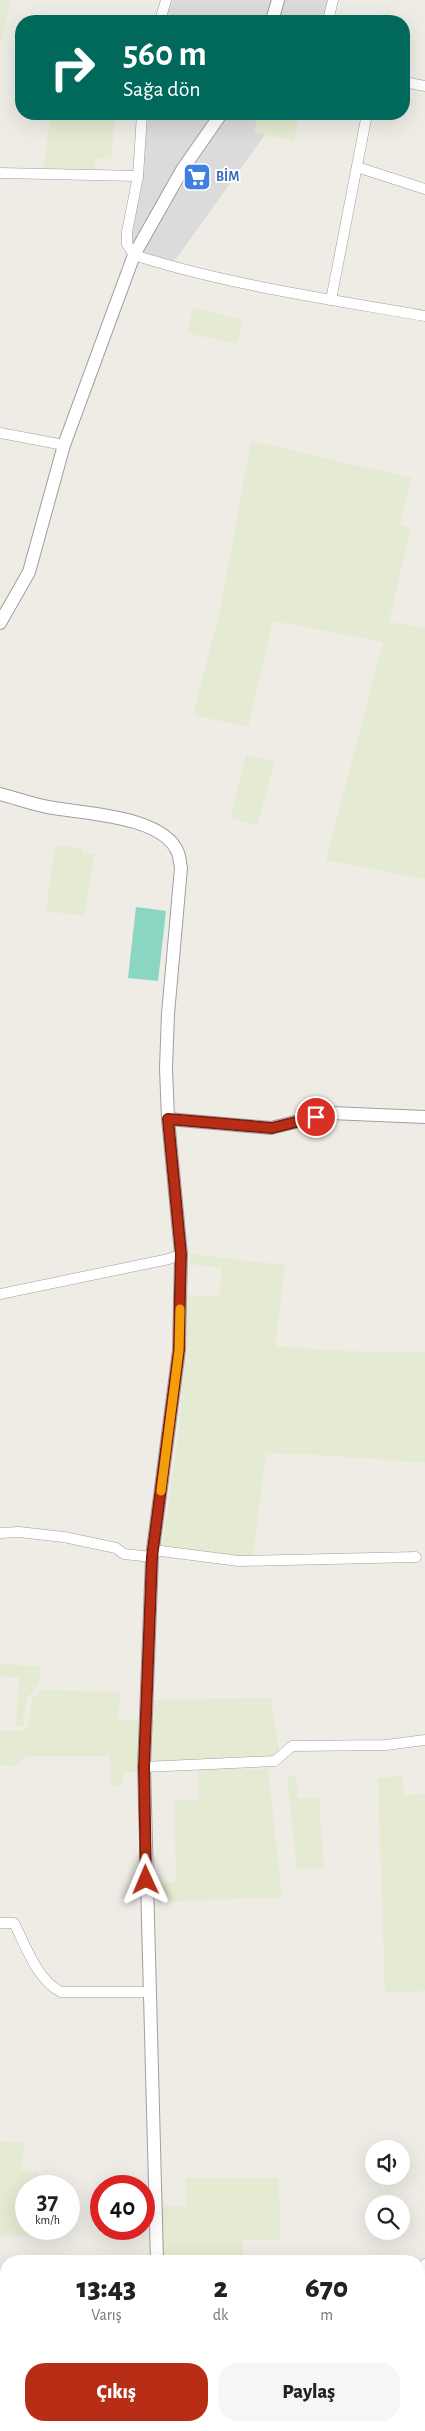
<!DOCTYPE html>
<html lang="tr">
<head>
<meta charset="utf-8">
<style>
  body { margin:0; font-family:"Alegreya Sans",sans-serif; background:#f6f6f6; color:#222; height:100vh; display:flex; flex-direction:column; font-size:19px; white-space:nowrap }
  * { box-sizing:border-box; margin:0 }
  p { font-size:16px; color:#767676 }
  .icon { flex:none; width:28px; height:28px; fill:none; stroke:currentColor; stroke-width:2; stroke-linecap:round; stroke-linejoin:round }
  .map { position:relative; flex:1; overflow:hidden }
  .panel { position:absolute; left:0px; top:2255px; width:425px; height:176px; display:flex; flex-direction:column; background:#fff; border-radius:20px 20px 0 0; box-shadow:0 5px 20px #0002 }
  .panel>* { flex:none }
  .banner { position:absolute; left:15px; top:15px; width:395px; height:105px; border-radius:20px; box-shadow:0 5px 20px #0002; background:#00695c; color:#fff; overflow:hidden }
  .tools { position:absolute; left:365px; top:2140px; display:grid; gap:10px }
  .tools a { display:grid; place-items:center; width:45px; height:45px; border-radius:50%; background:#fff; box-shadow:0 5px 20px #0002; font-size:25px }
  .speed { position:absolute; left:15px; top:2175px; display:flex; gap:10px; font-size:25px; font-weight:700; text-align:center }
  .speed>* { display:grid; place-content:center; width:65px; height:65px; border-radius:50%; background:#fff; box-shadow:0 5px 20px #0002; line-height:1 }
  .speed small { font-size:12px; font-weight:400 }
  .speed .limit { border:8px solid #d22; background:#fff; color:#111 }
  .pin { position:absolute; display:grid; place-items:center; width:42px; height:42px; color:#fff; margin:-21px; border:2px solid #fff; border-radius:50%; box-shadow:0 1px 5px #0007 }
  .me { position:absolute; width:55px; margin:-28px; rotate:359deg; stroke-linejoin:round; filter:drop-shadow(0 0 4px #0008) }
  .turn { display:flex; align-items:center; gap:18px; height:105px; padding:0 25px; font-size:22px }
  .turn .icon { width:65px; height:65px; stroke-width:2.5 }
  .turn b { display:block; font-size:35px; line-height:42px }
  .eta { display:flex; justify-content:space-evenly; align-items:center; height:85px; text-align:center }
  .eta b { font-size:30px; font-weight:800; line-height:35px }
  .primary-button { display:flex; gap:10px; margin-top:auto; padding:10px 25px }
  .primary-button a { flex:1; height:58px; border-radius:20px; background:#b72d15; color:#fff; font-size:20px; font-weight:800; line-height:58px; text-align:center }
  .primary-button a+a { background:#f6f6f6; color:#222 }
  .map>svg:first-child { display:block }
  .residential { fill:#dcdbdb }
  .farmland { fill:#e5ebd2 }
  .pitch { fill:#8bd5c3 }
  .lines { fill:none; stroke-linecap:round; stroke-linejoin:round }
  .minor-casing { stroke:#9f9f9f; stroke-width:11 }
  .tertiary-casing { stroke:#9f9f9f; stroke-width:14 }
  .minor { stroke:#fff; stroke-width:10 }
  .tertiary { stroke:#fff; stroke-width:12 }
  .route-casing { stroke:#771d0e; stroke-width:12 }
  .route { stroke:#b72d15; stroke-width:9 }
  .slow { stroke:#f59e0b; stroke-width:9 }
  .labels { text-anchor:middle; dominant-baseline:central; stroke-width:4; stroke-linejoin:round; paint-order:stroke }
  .shop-label { font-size:14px; font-weight:bold; fill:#366cbe; stroke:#fff; text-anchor:start }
</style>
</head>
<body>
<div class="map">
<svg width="425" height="2431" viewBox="0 0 425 2431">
  <rect width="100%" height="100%" fill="#eeece5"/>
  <g class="residential">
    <polygon points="166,0 333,0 328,21 160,21"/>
    <polygon points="142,114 280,114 170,267 134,255 127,232"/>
  </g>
  <g class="farmland">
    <polygon points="0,0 10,0 2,42 0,42"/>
    <polygon points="51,114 95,114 95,118 115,120 111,159 95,159 95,170 43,171"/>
    <polygon points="258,114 299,114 294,140 254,133"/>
    <polygon points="193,308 243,320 237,344 187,333"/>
    <polygon points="251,441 411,478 400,524 411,527 389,622 425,628 425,879 326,860 383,642 273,621 248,727 193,715 220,610"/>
    <polygon points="246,755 274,762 258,825 230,818"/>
    <polygon points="55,845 82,849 82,853 94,854 85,916 46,911"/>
    <polygon points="190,1254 285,1265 275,1346 340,1351 425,1352 425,1463 320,1455 266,1453 253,1557 243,1558 162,1548 179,1427 188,1295 219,1297 222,1268 189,1264"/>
    <polygon points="0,1664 40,1666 39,1684 27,1698 23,1725 16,1727 19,1678 0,1676"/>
    <polygon points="40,1690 120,1692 118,1720 138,1720 139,1772 124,1772 123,1784 111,1786 110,1756 25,1756 17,1766 0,1765 0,1731 25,1731 29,1724 31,1704 34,1696"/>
    <polygon points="271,1698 279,1751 276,1757 152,1764 153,1700"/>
    <polygon points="198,1769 268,1769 282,1897 158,1902 157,1883 176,1882 174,1801 198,1800"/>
    <polygon points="287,1776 296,1776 298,1798 319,1797 324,1868 297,1869"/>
    <polygon points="403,1776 404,1795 425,1794 425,1991 385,1992 378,1778"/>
    <polygon points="0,2141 25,2143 21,2171 38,2172 39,2186 26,2186 26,2229 57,2229 57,2238 0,2235"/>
    <polygon points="186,2178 279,2178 280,2240 243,2240 243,2258 173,2258 173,2255 162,2255 162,2207 186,2206"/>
  </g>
  <polygon class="pitch" points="136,907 166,911 158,981 128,978"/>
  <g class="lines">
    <g class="minor-casing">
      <g id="minor">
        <polyline points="160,21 166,0"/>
        <polyline points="328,21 333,0"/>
        <polyline points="404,82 425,86"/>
        <path d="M142 114 138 176 127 232V244L134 255C228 285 328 299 425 316"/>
        <polyline points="357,167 425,189"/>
        <polyline points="0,173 138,176"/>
        <polyline points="331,300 367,114"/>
        <polyline points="0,433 64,445"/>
        <polyline points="0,1294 169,1259 181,1254"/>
        <polyline points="0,1533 19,1532 64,1537 116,1548 124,1554 152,1557"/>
        <polyline points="153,1550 239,1561 416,1557"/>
        <polyline points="144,1767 275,1761 292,1746 386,1745 425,1740"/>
        <path d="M0 1923H14C26 1946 37 1980 61 1992H149"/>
        <polyline points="419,2287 425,2264"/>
        <polyline points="65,2425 65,2431"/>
        <polyline points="310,2431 402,2426 425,2428"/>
      </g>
    </g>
    <g class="tertiary-casing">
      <g id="tertiary">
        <polyline points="272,21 278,0"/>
        <polyline points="0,623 29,572 64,445 134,255 182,170 221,114"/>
        <path d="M0 794C16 798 32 804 48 807 82 814 164 815 178 853 180 858 180 864 181 868L168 1014 166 1068 168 1119 181 1254 179 1350 152 1557 144 1767 157 2261"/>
        <polyline points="168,1119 271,1128 331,1113 425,1117"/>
        <polyline points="163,2425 163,2431"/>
      </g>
    </g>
    <use href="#minor" class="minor"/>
    <use href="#tertiary" class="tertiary"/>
  </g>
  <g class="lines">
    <g class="route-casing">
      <polyline id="route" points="146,1880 144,1767 152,1557 179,1350 180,1292 181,1254 168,1119 272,1128 316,1117"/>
    </g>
    <use href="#route" class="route"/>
    <polyline class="slow" points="161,1491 179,1350 180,1309"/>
  </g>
  <defs>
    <g id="supermarket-square" transform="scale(1.4375)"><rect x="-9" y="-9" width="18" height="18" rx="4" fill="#3f7fe0" stroke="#fff"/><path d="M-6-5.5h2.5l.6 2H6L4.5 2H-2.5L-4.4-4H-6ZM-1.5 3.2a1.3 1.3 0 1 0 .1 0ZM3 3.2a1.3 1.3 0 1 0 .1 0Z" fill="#fff"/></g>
  </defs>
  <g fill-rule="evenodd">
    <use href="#supermarket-square" x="197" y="177"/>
  </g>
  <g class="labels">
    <g class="shop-label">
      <text x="216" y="177">BİM</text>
    </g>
  </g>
</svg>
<div class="tools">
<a><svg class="icon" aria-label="sound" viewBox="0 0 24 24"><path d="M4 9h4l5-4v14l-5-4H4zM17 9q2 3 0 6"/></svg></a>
<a><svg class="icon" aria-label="search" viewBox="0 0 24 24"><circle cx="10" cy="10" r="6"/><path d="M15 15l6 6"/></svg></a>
</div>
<div class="speed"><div>37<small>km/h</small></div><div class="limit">40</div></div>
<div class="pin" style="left:316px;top:1117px;background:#d93025"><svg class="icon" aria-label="arrive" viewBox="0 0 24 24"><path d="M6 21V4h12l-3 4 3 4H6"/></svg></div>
<svg class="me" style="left:146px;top:1880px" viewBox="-20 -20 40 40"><path d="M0-17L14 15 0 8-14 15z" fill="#b72d15" stroke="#fff" stroke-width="4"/></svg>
<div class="banner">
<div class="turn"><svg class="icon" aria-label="right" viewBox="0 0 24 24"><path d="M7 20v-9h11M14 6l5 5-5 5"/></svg><div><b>560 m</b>Sağa dön</div></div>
</div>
<section class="panel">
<div class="eta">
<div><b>13:43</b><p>Varış</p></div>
<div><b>2</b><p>dk</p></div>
<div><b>670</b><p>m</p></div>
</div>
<div class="primary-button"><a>Çıkış</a><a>Paylaş</a></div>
</section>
</div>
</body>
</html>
